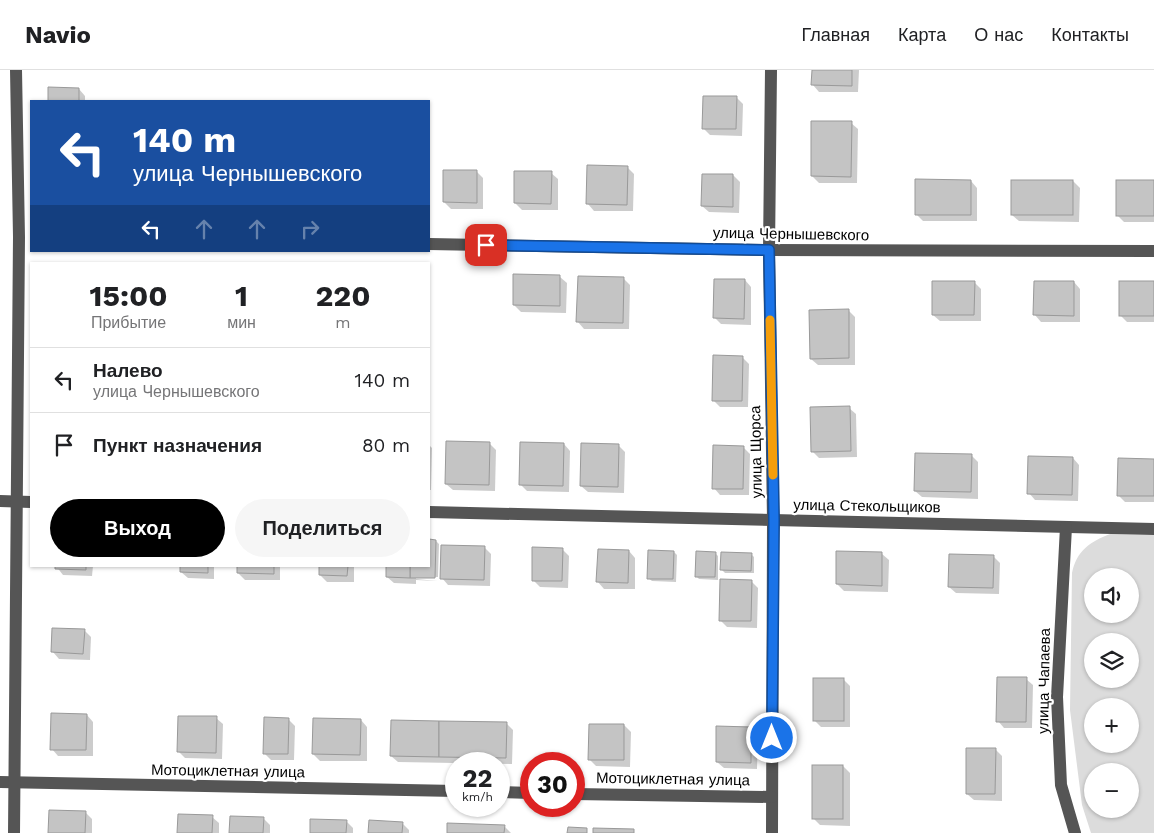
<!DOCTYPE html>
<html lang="ru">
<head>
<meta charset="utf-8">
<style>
  body { margin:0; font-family:"Work Sans",sans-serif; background:#f6f6f6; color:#202124; height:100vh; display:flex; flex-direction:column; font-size:19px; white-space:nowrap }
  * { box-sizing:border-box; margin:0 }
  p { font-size:16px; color:#757577 }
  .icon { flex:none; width:28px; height:28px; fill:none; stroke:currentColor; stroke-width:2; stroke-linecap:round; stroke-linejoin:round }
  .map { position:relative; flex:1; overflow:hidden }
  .details { position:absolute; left:30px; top:192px; width:400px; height:305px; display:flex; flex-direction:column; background:#fff; border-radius:0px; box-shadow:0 1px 4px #0004 }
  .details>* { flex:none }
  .guide { position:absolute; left:30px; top:30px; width:400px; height:152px; border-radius:0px; box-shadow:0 1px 4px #0004; background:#1a4fa0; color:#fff; overflow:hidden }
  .controls { position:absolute; left:1084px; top:498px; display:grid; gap:10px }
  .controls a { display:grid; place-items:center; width:55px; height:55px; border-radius:50%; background:#fff; box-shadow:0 1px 4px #0004; font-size:25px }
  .speed { position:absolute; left:445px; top:682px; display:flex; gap:10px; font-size:25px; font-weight:700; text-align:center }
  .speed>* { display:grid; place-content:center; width:65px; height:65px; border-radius:50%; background:#fff; box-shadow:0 1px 4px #0004; line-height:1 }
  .speed small { font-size:12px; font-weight:400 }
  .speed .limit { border:8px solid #d22; background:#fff; color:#111 }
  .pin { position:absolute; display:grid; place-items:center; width:42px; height:42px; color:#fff; margin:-21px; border-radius:10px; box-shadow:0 2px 8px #0006 }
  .me { position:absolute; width:55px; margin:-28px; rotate:0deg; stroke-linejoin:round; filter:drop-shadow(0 0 4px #0008) }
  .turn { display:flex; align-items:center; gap:18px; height:105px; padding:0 20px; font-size:22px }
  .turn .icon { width:65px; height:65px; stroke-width:2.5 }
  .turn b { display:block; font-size:35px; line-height:42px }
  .lanes { display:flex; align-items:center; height:48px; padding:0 20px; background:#0003; justify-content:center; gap:25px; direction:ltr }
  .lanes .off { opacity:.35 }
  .eta { display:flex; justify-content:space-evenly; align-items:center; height:85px; text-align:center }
  .eta b { font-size:30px; font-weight:700; line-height:35px }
  .button { display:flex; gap:10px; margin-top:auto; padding:10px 20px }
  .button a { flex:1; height:58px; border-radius:30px; background:#000; color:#fff; font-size:20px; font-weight:700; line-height:58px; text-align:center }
  .button a+a { background:#f6f6f6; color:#202124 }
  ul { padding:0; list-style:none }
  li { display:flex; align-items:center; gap:15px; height:65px; padding:0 20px; border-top:1px solid #e0e0e0 }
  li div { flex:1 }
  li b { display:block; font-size:19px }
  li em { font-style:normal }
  header { display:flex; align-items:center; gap:30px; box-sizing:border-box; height:70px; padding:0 25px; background:#fff; border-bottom:1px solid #e0e0e0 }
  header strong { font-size:24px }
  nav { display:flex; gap:28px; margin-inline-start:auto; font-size:18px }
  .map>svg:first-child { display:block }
  .green { fill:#dcdcdc; fill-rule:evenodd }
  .shadow { fill:#0003 }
  .building { fill:#c4c4c4; stroke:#999 }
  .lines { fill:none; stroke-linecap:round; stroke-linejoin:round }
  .minor { stroke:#555; stroke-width:12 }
  .route-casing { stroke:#114b97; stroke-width:12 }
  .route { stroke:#1a73e8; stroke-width:9 }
  .slow { stroke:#f59e0b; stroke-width:9 }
  .labels { text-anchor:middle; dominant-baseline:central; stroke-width:4.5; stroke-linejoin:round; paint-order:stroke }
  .street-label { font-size:15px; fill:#000; stroke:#fff }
</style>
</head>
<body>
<header>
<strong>Navio</strong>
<nav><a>Главная</a><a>Карта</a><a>О нас</a><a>Контакты</a></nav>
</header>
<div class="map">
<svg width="1154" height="763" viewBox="0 0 1154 763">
  <rect width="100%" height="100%" fill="#fff"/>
  <path class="green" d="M1110 464 1154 465V763H1091L1082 735 1070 640 1072 503C1077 480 1090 472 1110 464ZM1092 506H1130V544H1092ZM1092 571H1130V609H1092ZM1092 636H1130V674H1092ZM1092 701H1130V739H1092Z"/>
  <g class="shadow">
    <polygon points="813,0 859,0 858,22 819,22 813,15"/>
    <polygon points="49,19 79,19 85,26 85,31 49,31"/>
    <polygon points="736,27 743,34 742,66 710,65 703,58"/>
    <polygon points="851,53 858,59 857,113 819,113 812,106"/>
    <polygon points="627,97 634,104 633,141 594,141 588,134"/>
    <polygon points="477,102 483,108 483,139 451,139 444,132"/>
    <polygon points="551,103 558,109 558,140 522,140 515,133"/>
    <polygon points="733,105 740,112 739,143 709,142 702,136"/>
    <polygon points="971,111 977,118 977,151 923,151 916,144"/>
    <polygon points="1073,111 1080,118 1079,152 1019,151 1012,145"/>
    <polygon points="1154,112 1154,152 1124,152 1117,145"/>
    <polygon points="560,207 567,213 566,243 521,242 514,235"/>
    <polygon points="623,208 630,215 629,259 584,259 578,252"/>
    <polygon points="745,210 751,217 751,255 721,254 715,248"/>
    <polygon points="974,212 981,219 981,251 940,251 933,245"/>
    <polygon points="1074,212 1080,219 1080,252 1041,252 1035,245"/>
    <polygon points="1154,213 1154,252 1127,252 1120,245"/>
    <polygon points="848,240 855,247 855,295 818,295 811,289"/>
    <polygon points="742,287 749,294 748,337 720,337 713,330"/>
    <polygon points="849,338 856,344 857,387 819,388 812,381"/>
    <polygon points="489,373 496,380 495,421 453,420 446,414"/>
    <polygon points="564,374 570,381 569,422 527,421 521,415"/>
    <polygon points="429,375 432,378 431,420 429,420"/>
    <polygon points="618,375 625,382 624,423 588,422 581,416"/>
    <polygon points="743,377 750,384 749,425 720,425 714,418"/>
    <polygon points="972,386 978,392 978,429 922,427 915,421"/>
    <polygon points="1073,388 1079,395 1078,431 1035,430 1029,423"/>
    <polygon points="1154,390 1154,432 1125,432 1118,425"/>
    <polygon points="429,471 436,471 439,474 438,507 416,507 416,509 438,511 416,510 416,514 394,513 387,507 429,496"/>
    <polygon points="484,477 491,484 490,516 448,515 442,508"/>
    <polygon points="562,479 569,486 568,518 540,517 533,510"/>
    <polygon points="629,481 635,488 635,519 604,519 598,512"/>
    <polygon points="674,482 677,485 676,512 652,511 648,508"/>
    <polygon points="715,483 718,486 718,510 699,509 696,506"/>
    <polygon points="751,484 754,487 754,503 725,503 722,500"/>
    <polygon points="882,484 889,490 888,522 844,521 837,514"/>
    <polygon points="993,486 1000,493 999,524 956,523 949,517"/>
    <polygon points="56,496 93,496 92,506 63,505"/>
    <polygon points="181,496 214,496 214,509 188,508 181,502"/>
    <polygon points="238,496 280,496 280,510 245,510 238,503"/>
    <polygon points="320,496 354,496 354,512 327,512 320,505"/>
    <polygon points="751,511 758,518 757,558 727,557 720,550"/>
    <polygon points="84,560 91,567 90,590 59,589 53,582"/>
    <polygon points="843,609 850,616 850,657 821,657 814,650"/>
    <polygon points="1026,609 1033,615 1032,658 1004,658 998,651"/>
    <polygon points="87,645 93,652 93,686 58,686 52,679"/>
    <polygon points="216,648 223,654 222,689 185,688 178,681"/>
    <polygon points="288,649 295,656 294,690 271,690 264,683"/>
    <polygon points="361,650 367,657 367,691 320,691 313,684"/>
    <polygon points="506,653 513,660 512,694 398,692 391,686"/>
    <polygon points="624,655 631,662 630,697 596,696 589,689"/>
    <polygon points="751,658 758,664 757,699 724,698 717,692"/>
    <polygon points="995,679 1002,686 1002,731 974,730 967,724"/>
    <polygon points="843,696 850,703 850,756 820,755 814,749"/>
    <polygon points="85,742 92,749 92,763 49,763"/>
    <polygon points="212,747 219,753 219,763 178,763"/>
    <polygon points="263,748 270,755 270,763 231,763"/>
    <polygon points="346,751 353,758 353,763 311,763"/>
    <polygon points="402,753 409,760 409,763 370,763"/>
    <polygon points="504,756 511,763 448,763"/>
  </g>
  <g class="building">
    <polygon points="812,0 852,0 852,16 811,15"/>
    <polygon points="48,17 79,18 79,31 48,31"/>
    <polygon points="703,26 737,26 736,59 702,59"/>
    <polygon points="811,51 852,51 851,107 811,106"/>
    <polygon points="587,95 628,96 627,135 586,134"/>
    <polygon points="443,100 477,100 477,133 443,132"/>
    <polygon points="514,101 552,101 551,134 514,133"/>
    <polygon points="702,104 733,104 733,137 701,136"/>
    <polygon points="915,109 971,110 971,145 915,145"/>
    <rect x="1011" y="110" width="62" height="35"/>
    <rect x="1116" y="110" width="38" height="36"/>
    <polygon points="513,204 560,205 560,236 513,235"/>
    <polygon points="578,206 624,207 623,253 576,252"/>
    <polygon points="714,209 745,209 744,249 713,248"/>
    <polygon points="932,211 975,211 974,245 932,245"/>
    <polygon points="1034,211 1074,211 1074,246 1033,245"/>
    <rect x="1119" y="211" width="35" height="35"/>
    <polygon points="849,239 849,288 810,289 809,240"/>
    <polygon points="713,285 743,286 742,331 712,331"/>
    <polygon points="850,336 851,381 811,382 810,337"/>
    <polygon points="446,371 490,372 489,415 445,414"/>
    <polygon points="520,372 564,373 563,416 519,415"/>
    <polygon points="581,373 619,374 618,417 580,416"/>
    <polygon points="713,375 744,376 743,419 712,419"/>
    <polygon points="915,383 972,384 971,422 914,421"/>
    <polygon points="1028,386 1073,387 1072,425 1027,424"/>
    <polygon points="1118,388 1154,389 1154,426 1117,426"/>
    <polygon points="429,469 436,470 435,508 410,508 410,496 429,496"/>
    <polygon points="441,475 485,476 484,510 440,509"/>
    <polygon points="532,477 563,478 562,511 532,511"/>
    <polygon points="598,479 629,480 628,513 596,512"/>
    <polygon points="648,480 674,481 673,509 647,509"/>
    <polygon points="696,481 716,482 715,507 695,507"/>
    <polygon points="836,481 882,482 882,516 836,514"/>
    <polygon points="721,482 752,483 751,501 720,500"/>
    <polygon points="949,484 994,485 993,518 948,517"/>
    <polygon points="55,496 86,496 86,500 55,499"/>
    <polygon points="180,496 208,496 208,503 180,502"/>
    <polygon points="237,496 274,496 274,504 237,503"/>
    <polygon points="319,496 348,496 347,506 319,505"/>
    <polygon points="386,496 410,496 410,508 386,507"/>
    <polygon points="720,509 752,510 751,551 719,551"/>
    <polygon points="52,558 85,559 83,584 51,582"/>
    <polygon points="997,607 1027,607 1026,652 996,652"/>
    <rect x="813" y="608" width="31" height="43"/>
    <polygon points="51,643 87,644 86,680 50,680"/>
    <polygon points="178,646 217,646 216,683 177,682"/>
    <polygon points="264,647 289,648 288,684 263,684"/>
    <polygon points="313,648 361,649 360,685 312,684"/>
    <polygon points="391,650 439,651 439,687 390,686"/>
    <polygon points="439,651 507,652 506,688 439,687"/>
    <polygon points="589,654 624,654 624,690 588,690"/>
    <polygon points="716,656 751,657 751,693 716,692"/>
    <polygon points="966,678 996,678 995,724 966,724"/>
    <rect x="812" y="695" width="31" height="54"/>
    <polygon points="49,740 86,741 85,763 48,763"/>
    <polygon points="178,744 213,745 212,763 177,763"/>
    <polygon points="230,746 264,747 263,763 229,763"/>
    <polygon points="310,749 347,750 346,763 310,763"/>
    <polygon points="369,750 403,752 402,763 368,763"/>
    <polygon points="447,753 505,755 504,763 447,763"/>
    <polygon points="568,757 587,758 587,763 567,763"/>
    <polygon points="593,758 634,759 634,763 593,763"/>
  </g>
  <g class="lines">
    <g class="minor">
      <polyline points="771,0 769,180 773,450 772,763"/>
      <polyline points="429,174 769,180 1154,181"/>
      <polyline points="0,431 31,432"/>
      <polyline points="429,442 1154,459"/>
      <polyline points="1066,457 1057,627 1061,715 1075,763"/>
      <polyline points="0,712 456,721"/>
      <polyline points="499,722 531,723"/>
      <polyline points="574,724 772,727"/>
      <polyline points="14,763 19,167 16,0"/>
    </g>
  </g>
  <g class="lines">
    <g class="route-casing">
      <polyline id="route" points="486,175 769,180 774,450 772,668"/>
    </g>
    <use href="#route" class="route"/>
    <polyline class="slow" points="770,250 773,405"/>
  </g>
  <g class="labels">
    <g class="street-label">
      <text transform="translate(791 164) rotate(1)">улица Чернышевского</text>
      <text transform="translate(756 382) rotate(-91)">улица Щорса</text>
      <text transform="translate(867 436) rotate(1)">улица Стекольщиков</text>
      <text transform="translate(1044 611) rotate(-89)">улица Чапаева</text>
      <text transform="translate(228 701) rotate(1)">Мотоциклетная улица</text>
      <text transform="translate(673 709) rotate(1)">Мотоциклетная улица</text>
    </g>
  </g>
</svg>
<div class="controls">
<a><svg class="icon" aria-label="sound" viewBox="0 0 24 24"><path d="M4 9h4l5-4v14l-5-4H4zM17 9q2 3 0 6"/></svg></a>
<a><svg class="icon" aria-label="layers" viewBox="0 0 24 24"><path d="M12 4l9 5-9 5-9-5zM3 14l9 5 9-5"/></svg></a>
<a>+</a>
<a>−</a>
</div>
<div class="speed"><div>22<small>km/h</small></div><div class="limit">30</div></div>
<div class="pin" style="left:486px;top:175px;background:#d93025"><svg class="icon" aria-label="arrive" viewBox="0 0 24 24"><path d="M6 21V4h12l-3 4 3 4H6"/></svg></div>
<svg class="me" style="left:772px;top:668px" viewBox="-20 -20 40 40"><circle r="17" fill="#1a73e8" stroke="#fff" stroke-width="3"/><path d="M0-11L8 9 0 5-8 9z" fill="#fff"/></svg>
<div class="guide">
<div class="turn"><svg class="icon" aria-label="left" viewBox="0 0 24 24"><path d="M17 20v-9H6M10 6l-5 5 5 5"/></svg><div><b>140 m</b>улица Чернышевского</div></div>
<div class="lanes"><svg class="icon" aria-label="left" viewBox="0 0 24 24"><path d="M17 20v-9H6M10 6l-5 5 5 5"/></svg><svg class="icon off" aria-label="ahead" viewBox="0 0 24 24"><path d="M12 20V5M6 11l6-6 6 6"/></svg><svg class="icon off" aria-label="ahead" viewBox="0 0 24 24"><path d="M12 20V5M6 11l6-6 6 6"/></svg><svg class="icon off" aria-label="right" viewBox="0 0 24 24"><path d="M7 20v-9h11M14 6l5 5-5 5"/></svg></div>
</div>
<section class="details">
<div class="eta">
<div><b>15:00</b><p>Прибытие</p></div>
<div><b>1</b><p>мин</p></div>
<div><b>220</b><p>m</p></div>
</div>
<ul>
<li><svg class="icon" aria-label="left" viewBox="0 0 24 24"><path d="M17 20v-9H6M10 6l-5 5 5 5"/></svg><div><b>Налево</b><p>улица Чернышевского</p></div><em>140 m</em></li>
<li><svg class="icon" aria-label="arrive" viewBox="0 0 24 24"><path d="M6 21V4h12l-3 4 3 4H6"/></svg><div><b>Пункт назначения</b></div><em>80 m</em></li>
</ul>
<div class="button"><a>Выход</a><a>Поделиться</a></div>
</section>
</div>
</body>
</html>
